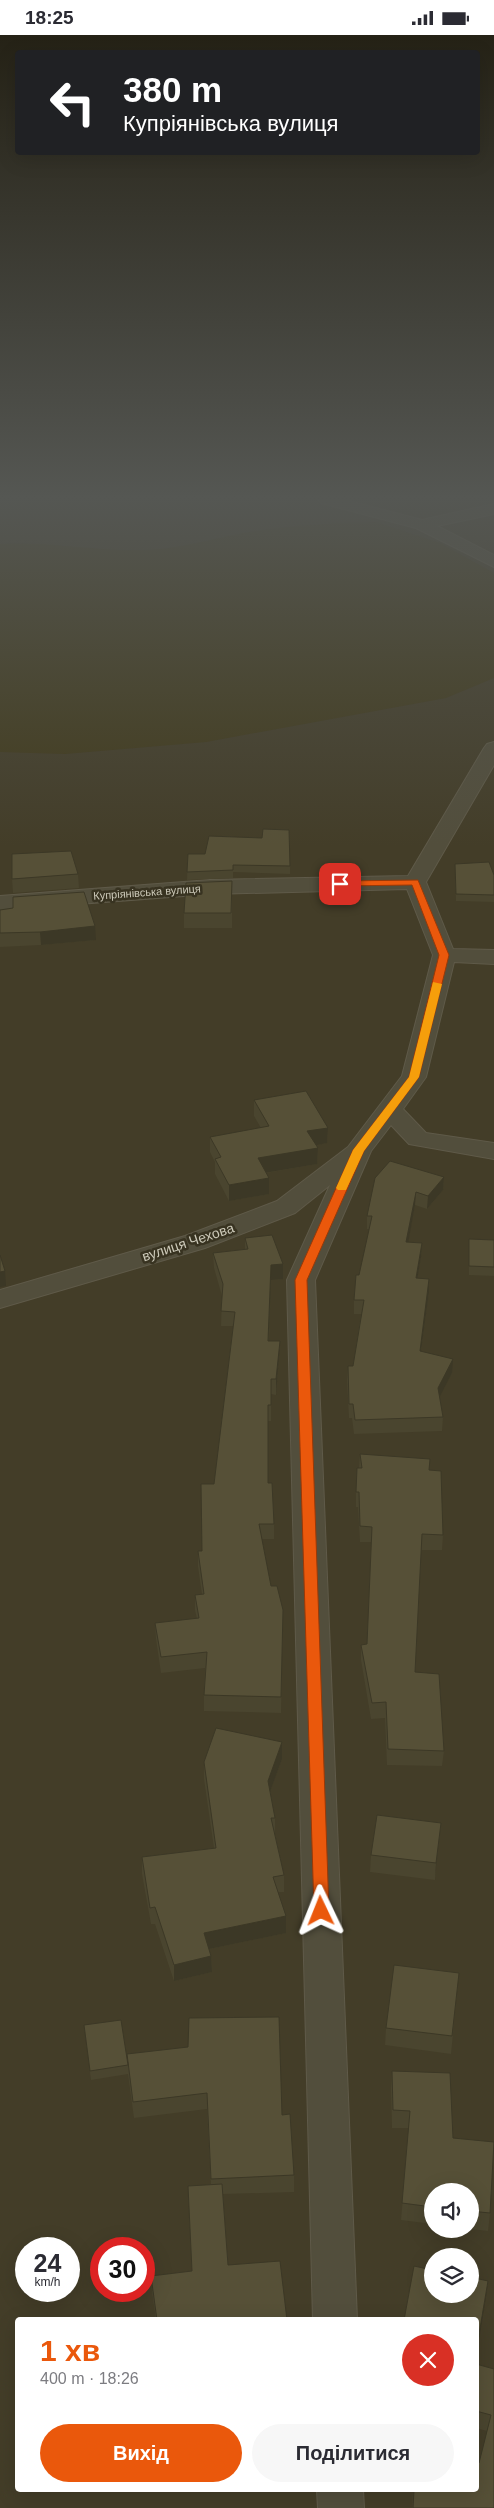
<!DOCTYPE html>
<html lang="uk">
<head>
<meta charset="utf-8">
<style>
  body { margin:0; font-family:Helvetica,sans-serif; background:#f7f7f7; color:#2b2b33; height:100vh; display:flex; flex-direction:column; font-size:19px; white-space:nowrap }
  * { box-sizing:border-box; margin:0 }
  p { font-size:16px; color:#7c7c81 }
  .icon { flex:none; width:28px; height:28px; fill:none; stroke:currentColor; stroke-width:2; stroke-linecap:round; stroke-linejoin:round }
  .map { position:relative; flex:1; overflow:hidden }
  .details { position:absolute; left:15px; top:2282px; width:464px; height:175px; display:flex; flex-direction:column; background:#fff; border-radius:5px; box-shadow:0 5px 20px #0002 }
  .details>* { flex:none }
  .banner { position:absolute; left:15px; top:15px; width:465px; height:105px; border-radius:5px; box-shadow:0 5px 20px #0002; background:#202124; color:#fff; overflow:hidden }
  .tools { position:absolute; left:424px; top:2148px; display:grid; gap:10px }
  .tools a { display:grid; place-items:center; width:55px; height:55px; border-radius:50%; background:#fff; box-shadow:0 5px 20px #0002; font-size:25px }
  .speed { position:absolute; left:15px; top:2202px; display:flex; gap:10px; font-size:25px; font-weight:700; text-align:center }
  .speed>* { display:grid; place-content:center; width:65px; height:65px; border-radius:50%; background:#fff; box-shadow:0 5px 20px #0002; line-height:1 }
  .speed small { font-size:12px; font-weight:400 }
  .speed .limit { border:8px solid #d22; background:#fff; color:#111 }
  .pin { position:absolute; display:grid; place-items:center; width:42px; height:42px; color:#fff; margin:-21px; border-radius:10px; box-shadow:0 2px 8px #0006 }
  .me { position:absolute; width:55px; margin:-28px; rotate:358deg; stroke-linejoin:round; filter:drop-shadow(0 0 4px #0008) }
  .turn { display:flex; align-items:center; gap:18px; height:105px; padding:0 25px; font-size:22px }
  .turn .icon { width:65px; height:65px; stroke-width:2.5 }
  .turn b { display:block; font-size:35px; line-height:42px }
  .round { display:grid; place-items:center; flex:none; width:52px; height:52px; border-radius:26px; background:#f7f7f7 }
  .summary { display:flex; align-items:center; justify-content:space-between; height:85px; padding:0 25px }
  h1 { font-size:30px; font-weight:700; line-height:38px; color:#ea580c }
  .action { display:flex; gap:10px; margin-top:auto; padding:10px 25px }
  .action a { flex:1; height:58px; border-radius:30px; background:#ea580c; color:#fff; font-size:20px; font-weight:700; line-height:58px; text-align:center }
  .action a+a { background:#f7f7f7; color:#2b2b33 }
  .status { display:flex; justify-content:space-between; align-items:center; height:35px; padding:0 25px; background:#fff; direction:ltr }
  .status svg { height:14px; fill:currentColor }
  .map>svg:first-child { display:block }
  .water { fill:#413a1a }
  .lines { fill:none; stroke-linecap:round; stroke-linejoin:round }
  .minor-casing { stroke:#5f5a49; stroke-width:2 }
  .minor { fill:#524e3c; fill-rule:evenodd }
  .wall { fill:#4a452f }
  .shaded-wall { fill:#3c3826 }
  .building { fill:#565037; stroke:#3c3826 }
  .route { fill:#ea580c; stroke:#983908 }
  .slow { fill:#f59e0b }
  .labels { text-anchor:middle; dominant-baseline:central; stroke-width:5; stroke-linejoin:round; paint-order:stroke }
  .far-street-label { font-size:11px; fill:#ccc9b9; stroke:#383321 }
  .street-label { font-size:14px; fill:#ccc9b9; stroke:#383321 }
</style>
</head>
<body>
<div class="status"><b>18:25</b><svg viewBox="0 0 49 12"><path d="M0 12V9h3v3zM5 12V6h3v6zM10 12V3h3v9zM15 12V0h3v12zM26 1h20v11H26zM47 4h2v5h-2z"/></svg></div>
<div class="map">
<svg width="494" height="2473" viewBox="0 0 494 2473">
  <rect width="100%" height="100%" fill="#433d28"/>
  <path class="water" d="M376 487 440 508 494 538V643L446 663 206 707 65 719 0 717V509C50 506 98 517 147 515 183 514 220 501 256 496 296 490 336 488 376 487Z"/>
  <g class="lines">
    <g class="minor-casing">
      <g id="minor">
        <polygon points="319,465 345,465 422,485 494,469 494,479 437,491 494,520 494,532 416,493 321,468"/>
        <polygon points="494,707 494,730 426,847 453,914 494,915 494,929 454,927 426,1042 403,1074 426,1098 494,1108 494,1124 409,1109 391,1090 371,1116 315,1245 357,2285 313,2285 287,1245 330,1150 295,1178 205,1213 0,1273 0,1255 185,1201 277,1166 348,1112 402,1041 433,920 407,854 210,859 0,875 0,861 210,845 408,841 484,713 487,709"/>
        <polygon points="317,2455 363,2455 364,2473 318,2473"/>
      </g>
    </g>
    <use href="#minor" class="minor"/>
  </g>
  <g class="wall">
    <polygon points="188,819 290,831 290,839 233,837 233,843 187,845"/>
    <polygon points="455,829 494,840 494,867 456,866"/>
    <polygon points="78,839 79,853 13,858 12,844"/>
    <polygon points="232,846 232,893 184,893 184,878"/>
    <polygon points="0,875 96,905 41,910 0,912"/>
    <polygon points="254,1065 328,1093 327,1108 316,1110 318,1113 317,1129 266,1138 269,1159 229,1166 215,1139 215,1127 210,1117 210,1102 261,1093 254,1081"/>
    <polygon points="444,1142 443,1155 427,1174 415,1170 408,1207 422,1208 421,1222 417,1243 429,1257 421,1316 452,1338 439,1362 443,1382 442,1396 354,1399 352,1383 349,1383 347,1345 348,1331 353,1331 361,1279 354,1279 354,1265 369,1194 367,1194 367,1181"/>
    <polygon points="245,1203 283,1244 271,1245 269,1306 280,1306 279,1321 276,1360 271,1359 271,1386 268,1386 268,1448 274,1489 274,1504 262,1504 271,1551 283,1575 281,1678 204,1676 204,1660 205,1633 161,1638 156,1604 155,1588 197,1584 195,1575 195,1560 202,1559 198,1532 198,1516 202,1516 214,1449 233,1291 221,1291 222,1261 214,1233 213,1218 245,1214"/>
    <polygon points="469,1204 494,1205 494,1241 469,1240"/>
    <polygon points="360,1419 429,1435 443,1500 442,1515 421,1515 415,1637 444,1716 442,1731 387,1730 385,1683 371,1684 361,1625 361,1610 367,1609 371,1507 360,1507 358,1472 356,1472 356,1448 359,1433"/>
    <polygon points="282,1707 282,1724 270,1756 275,1783 275,1799 284,1840 284,1857 278,1857 286,1898 209,1914 211,1921 212,1937 174,1946 155,1889 151,1889 142,1839 142,1822 214,1813 204,1744 204,1727"/>
    <polygon points="441,1788 435,1845 370,1837 371,1820"/>
    <polygon points="459,1938 451,2019 385,2010 386,1993"/>
    <polygon points="84,1990 128,2028 127,2019 282,2080 294,2140 294,2157 223,2159 228,2230 287,2285 156,2285 152,2257 151,2241 192,2236 188,2151 211,2150 207,2074 134,2083 128,2039 91,2045"/>
    <polygon points="392,2036 453,2103 490,2178 488,2196 470,2194 470,2156 432,2156 432,2189 401,2185 409,2093 392,2093 391,2053"/>
    <polygon points="476,2329 494,2334 494,2473 412,2473 413,2455 476,2455 479,2428 487,2396 476,2393"/>
  </g>
  <g class="shaded-wall">
    <polygon points="95,891 96,905 41,910 40,897"/>
    <polygon points="328,1093 327,1108 307,1112 307,1096"/>
    <polygon points="318,1113 317,1129 258,1139 258,1123"/>
    <polygon points="444,1142 443,1155 427,1174 428,1161"/>
    <polygon points="269,1143 269,1159 229,1166 229,1150"/>
    <polygon points="416,1157 415,1170 406,1220 406,1207"/>
    <polygon points="422,1208 421,1222 415,1257 416,1243"/>
    <polygon points="283,1229 283,1244 271,1245 268,1321 271,1230"/>
    <polygon points="5,1236 6,1251 0,1252 0,1237"/>
    <polygon points="429,1244 429,1257 419,1330 420,1316"/>
    <polygon points="280,1306 279,1321 276,1360 276,1344"/>
    <polygon points="453,1324 452,1338 437,1367 438,1353"/>
    <polygon points="282,1707 282,1724 268,1762 268,1746"/>
    <polygon points="441,1788 439,1805 435,1845 436,1828"/>
    <polygon points="286,1881 286,1898 204,1915 204,1898"/>
    <polygon points="211,1921 212,1937 174,1946 174,1930"/>
    <polygon points="488,2246 486,2262 476,2323 476,2317"/>
  </g>
  <g class="building">
    <polygon points="263,794 289,795 290,831 233,830 233,835 187,837 188,819 205,819 209,801 262,803"/>
    <polygon points="71,816 78,839 12,844 12,819"/>
    <polygon points="489,827 494,840 494,860 456,859 455,829"/>
    <polygon points="232,846 231,878 184,878 186,848"/>
    <polygon points="84,857 95,891 40,897 0,898 0,875 13,873 13,862"/>
    <polygon points="306,1056 328,1093 307,1096 318,1113 258,1123 269,1143 229,1150 215,1124 221,1122 210,1102 269,1091 254,1065"/>
    <polygon points="390,1126 444,1142 428,1161 416,1157 406,1207 422,1208 416,1243 429,1244 420,1316 453,1324 438,1353 443,1382 355,1385 353,1369 349,1369 348,1331 353,1331 364,1265 354,1265 356,1240 359,1240 372,1181 367,1181 375,1143"/>
    <polygon points="272,1200 283,1229 271,1230 268,1306 280,1306 276,1344 271,1344 271,1370 268,1370 268,1448 272,1448 274,1489 259,1489 271,1551 277,1551 283,1575 281,1662 204,1660 207,1617 161,1622 155,1588 199,1583 195,1560 204,1559 198,1516 202,1516 201,1449 214,1449 235,1277 221,1276 223,1249 213,1218 248,1214 245,1203"/>
    <polygon points="469,1204 494,1205 494,1232 469,1231"/>
    <polygon points="0,1220 5,1236 0,1237"/>
    <polygon points="360,1419 430,1424 429,1435 441,1436 443,1500 422,1499 415,1637 439,1639 444,1716 388,1714 386,1667 372,1668 361,1610 367,1609 372,1492 360,1491 359,1457 356,1457 357,1433 362,1433"/>
    <polygon points="216,1693 282,1707 268,1746 275,1783 271,1783 284,1840 273,1842 286,1881 204,1898 211,1921 174,1930 155,1872 150,1873 142,1822 216,1813 204,1727"/>
    <polygon points="377,1780 441,1788 436,1828 371,1820"/>
    <polygon points="394,1930 459,1938 452,2001 386,1993"/>
    <polygon points="279,1982 282,2080 290,2079 294,2140 211,2144 207,2058 133,2067 127,2019 188,2012 189,1983"/>
    <polygon points="121,1985 128,2030 90,2036 84,1990"/>
    <polygon points="392,2036 450,2038 453,2103 494,2107 490,2178 470,2176 470,2156 432,2156 432,2172 402,2168 410,2076 393,2075"/>
    <polygon points="222,2149 228,2230 280,2226 287,2285 157,2285 151,2241 192,2236 188,2151"/>
    <polygon points="414,2231 432,2235 432,2259 470,2259 470,2242 488,2246 476,2317 476,2285 404,2285"/>
    <polygon points="476,2329 494,2334 494,2473 413,2473 414,2455 476,2455 476,2427 479,2428 491,2380 476,2376"/>
  </g>
  <linearGradient id="sky" x2="0" y2="1"><stop stop-color="#252216"/><stop offset="0.57" stop-color="#555753"/><stop offset="1" stop-color="#555753" stop-opacity="0"/></linearGradient>
  <rect width="494" height="811" fill="url(#sky)"/>
  <polygon class="route" points="418,845 449,920 419,1042 364,1116 307,1245 329,1876 327,1881 321,1882 316,1881 314,1876 295,1245 353,1115 409,1042 439,920 412,850 340,851 336,849 340,846"/>
  <polygon class="slow" points="433,947 442,949 419,1042 364,1116 346,1155 338,1155 336,1153 353,1115 409,1042"/>
  <g class="labels">
    <g class="far-street-label">
      <text transform="translate(147 857) rotate(-4)">Купріянівська вулиця</text>
    </g>
    <g class="street-label">
      <text transform="translate(188 1207) rotate(-18)">вулиця Чехова</text>
    </g>
  </g>
</svg>
<div class="tools">
<a><svg class="icon" aria-label="sound" viewBox="0 0 24 24"><path d="M4 9h4l5-4v14l-5-4H4zM17 9q2 3 0 6"/></svg></a>
<a><svg class="icon" aria-label="layers" viewBox="0 0 24 24"><path d="M12 4l9 5-9 5-9-5zM3 14l9 5 9-5"/></svg></a>
</div>
<div class="speed"><div>24<small>km/h</small></div><div class="limit">30</div></div>
<div class="pin" style="left:340px;top:849px;background:#d93025"><svg class="icon" aria-label="arrive" viewBox="0 0 24 24"><path d="M6 21V4h12l-3 4 3 4H6"/></svg></div>
<svg class="me" style="left:321px;top:1876px" viewBox="-20 -20 40 40"><path d="M0-17L14 15 0 8-14 15z" fill="#ea580c" stroke="#fff" stroke-width="4"/></svg>
<div class="banner">
<div class="turn"><svg class="icon" aria-label="left" viewBox="0 0 24 24"><path d="M17 20v-9H6M10 6l-5 5 5 5"/></svg><div><b>380 m</b>Купріянівська вулиця</div></div>
</div>
<section class="details">
<div class="summary"><div><h1>1 хв</h1><p>400 m · 18:26</p></div><a class="round" style="background:#d93025;color:#fff"><svg class="icon" aria-label="close" viewBox="0 0 24 24"><path d="M6 6l12 12M18 6L6 18"/></svg></a></div>
<div class="action"><a>Вихід</a><a>Поділитися</a></div>
</section>
</div>
</body>
</html>
